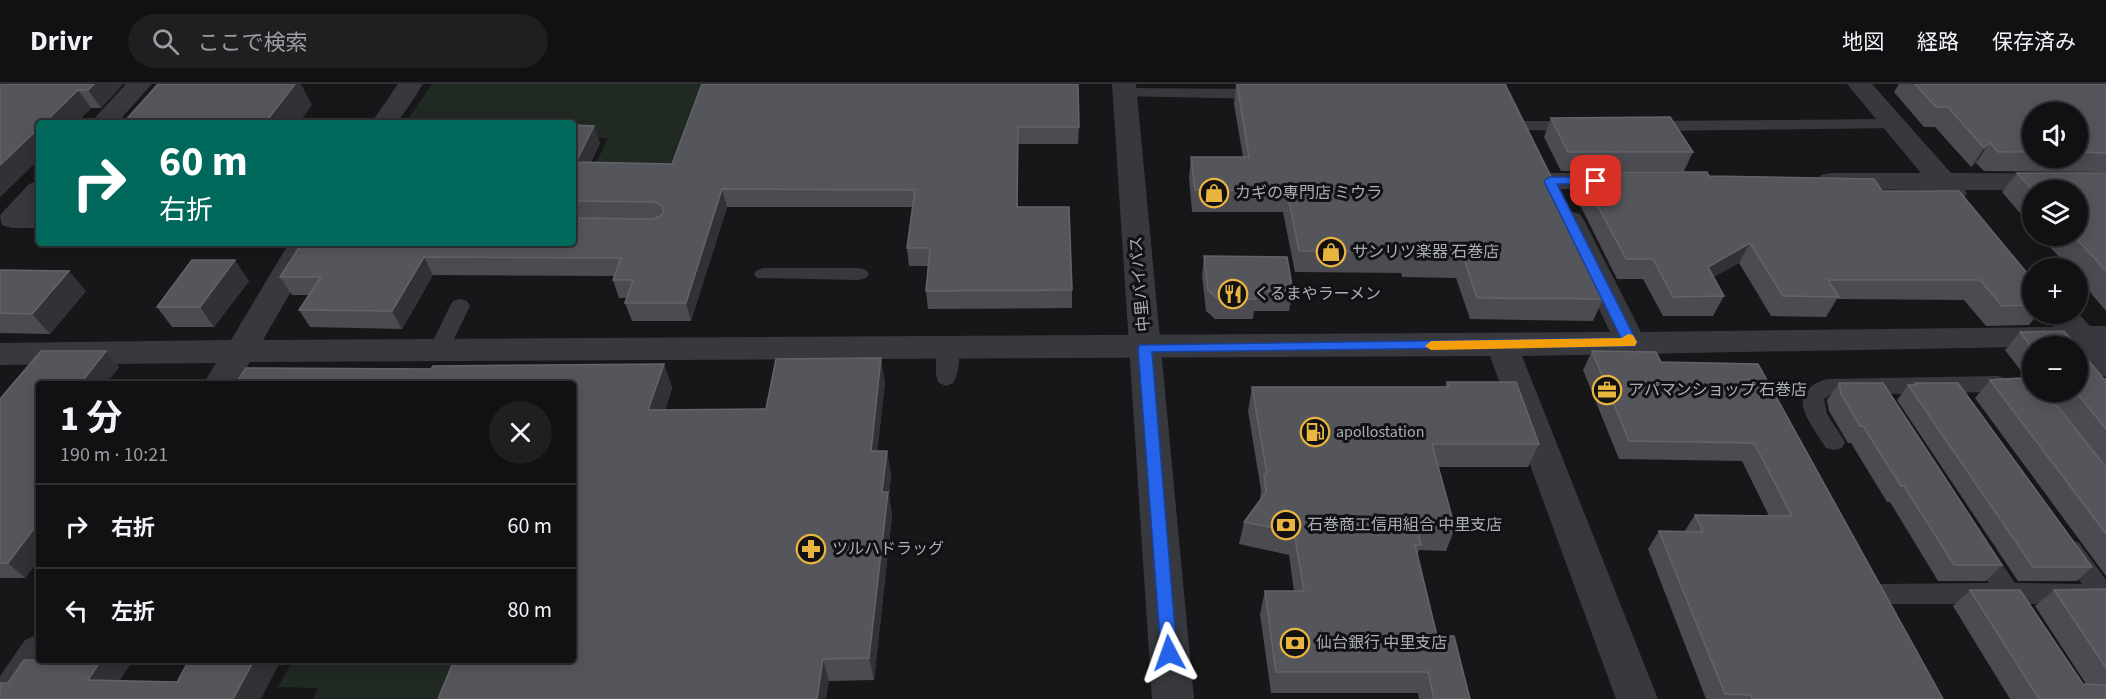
<!DOCTYPE html>
<html lang="ja">
<head>
<meta charset="utf-8">
<style>
  body { margin:0; font-family:"Source Sans 3","Noto Sans JP",sans-serif; background:#1e1f21; color:#f1f3f6; height:100vh; display:flex; flex-direction:column; font-size:22px; white-space:nowrap }
  * { box-sizing:border-box; margin:0 }
  p { font-size:20px; color:#9c9da0 }
  .icon { flex:none; width:33px; height:33px; fill:none; stroke:currentColor; stroke-width:2; stroke-linecap:round; stroke-linejoin:round }
  .map { position:relative; flex:1; overflow:hidden }
  .details { position:absolute; left:36px; top:297px; width:540px; height:282px; display:flex; flex-direction:column; background:#111113; border-radius:6px; box-shadow:0 3px 15px #0003,0 0 0 2px #303133 }
  .details>* { flex:none }
  .banner { position:absolute; left:36px; top:36px; width:540px; height:126px; border-radius:6px; box-shadow:0 3px 15px #0003,0 0 0 2px #303133; background:#00695c; color:#fff; overflow:hidden }
  .tools { position:absolute; left:2022px; top:18px; display:grid; gap:12px }
  .tools a { display:grid; place-items:center; width:66px; height:66px; border-radius:50%; background:#111113; box-shadow:0 3px 15px #0003,0 0 0 2px #303133; font-size:30px }
  .pin { position:absolute; display:grid; place-items:center; width:51px; height:51px; color:#fff; margin:-26px; border-radius:12px; box-shadow:0 3px 9px #0006 }
  .me { position:absolute; width:66px; margin:-33px; rotate:356deg; stroke-linejoin:round; filter:drop-shadow(0 0 4px #0008) }
  .turn { display:flex; align-items:center; gap:21px; height:126px; padding:0 24px; font-size:27px }
  .turn .icon { width:78px; height:78px; stroke-width:2.5 }
  .turn b { display:block; font-size:42px; line-height:51px }
  .round { display:grid; place-items:center; flex:none; width:63px; height:63px; border-radius:32px; background:#1e1f21 }
  .headline { display:flex; align-items:center; justify-content:space-between; height:102px; padding:0 24px }
  h1 { font-size:36px; font-weight:700; line-height:45px }
  ul { padding:0; list-style:none }
  li { display:flex; align-items:center; gap:18px; height:84px; padding:0 24px; border-top:2px solid #303133 }
  li div { flex:1 }
  li b { display:block; font-size:22px }
  li em { font-style:normal }
  header { display:flex; align-items:center; gap:36px; box-sizing:border-box; height:84px; padding:0 30px; background:#111113; border-bottom:2px solid #303133 }
  header strong { font-size:28px }
  nav { display:flex; gap:33px; margin-inline-start:auto; font-size:21px }
  .search { width:420px; height:54px; background:#1e1f21; display:flex; align-items:center; gap:15px; box-sizing:border-box; padding:0 21px; border-radius:33px; color:#9c9da0; font-size:22px }
  .map>svg:first-child { display:block }
  .green { fill:#212923 }
  .lines { fill:none; stroke-linecap:round; stroke-linejoin:round }
  .service { fill:#38393e; fill-rule:evenodd }
  .minor { fill:#38393e; fill-rule:evenodd }
  .tertiary { fill:#38393e; fill-rule:evenodd }
  .wall { fill:#4b4b51; fill-rule:evenodd }
  .shaded-wall { fill:#323236 }
  .building { fill:#55565c; stroke:#63646a; stroke-width:1.5 }
  .route { fill:#2563eb; stroke:#184099; stroke-width:1.5 }
  .slow { fill:#f59e0b }
  .labels { text-anchor:middle; dominant-baseline:central; stroke-width:6; stroke-linejoin:round; paint-order:stroke }
  .poi-label { font-size:16px; fill:#aaaeb8; stroke:#121214; text-anchor:start }
  .street-label { font-size:16px; fill:#aaaeb8; stroke:#121214 }
</style>
</head>
<body>
<header>
<strong>Drivr</strong>
<div class="search"><svg class="icon" aria-label="search" viewBox="0 0 24 24"><circle cx="10" cy="10" r="6"/><path d="M15 15l6 6"/></svg>ここで検索</div>
<nav><a>地図</a><a>経路</a><a>保存済み</a></nav>
</header>
<div class="map">
<svg width="2106" height="615" viewBox="0 0 2106 615">
  <rect width="100%" height="100%" fill="#171719"/>
  <g class="green">
    <polygon points="432,0 703,0 665,95 589,94 608,54 573,53 573,39 405,39"/>
    <polygon points="293,576 471,576 455,615 313,615 318,604 278,603"/>
  </g>
  <g class="lines">
    <g class="service">
      <polygon points="1124,4 1263,5 1271,10 1263,15 1118,12 1116,9 1118,6"/>
      <polygon points="1894,35 1902,40 1900,44 1647,47 1639,42 1647,37"/>
      <polygon points="1524,37 1577,37 1585,42 1577,47 1518,46 1516,42 1518,38"/>
      <polygon points="764,184 859,184 866,186 869,190 866,194 859,196 757,194 754,190 757,186"/>
      <polygon points="460,215 467,217 470,222 449,265 446,270 439,272 432,270 429,265 450,222 453,217"/>
      <path d="M949 257 956 259C962 268 959 290 953 299L946 302 939 299C933 290 936 268 942 259Z"/>
      <path d="M1998 292 2020 299 2023 304 2020 309 2013 312 1998 308 1830 311 1824 315 1827 330 1845 358 1842 364 1834 366 1826 364C1811 339 1782 309 1827 295Z"/>
      <path d="M1979 455 1987 458 2015 499 2082 500 2059 466 2063 459 2071 456 2079 459 2106 496V525L2097 522 2089 511 2087 516 2078 519 2029 520 2034 529 2031 537C2015 542 2010 532 2002 520H1882L1873 517 1870 510 1873 503 1882 500 1989 499 1967 465 1971 458Z"/>
    </g>
    <g class="minor">
      <polygon points="126,0 152,0 117,39 90,39"/>
      <path d="M1847 0H1872L1951 89 2106 90V106H1965L1967 109 1963 115C1950 118 1944 116 1935 106L1831 105 1821 103 1817 97 1821 91 1831 89H1921Z"/>
      <polygon points="404,2 413,5 417,10 397,39 371,39 395,5"/>
      <polygon points="1550,89 1623,89 1633,91 1637,97 1633,103 1623,105 1550,105 1540,103 1536,97 1540,91"/>
      <polygon points="39,97 39,123 36,126 39,126 39,144 12,144 2,141 0,132 2,129 29,100"/>
      <polygon points="1570,127 1580,130 1584,136 1641,248 2054,243 2046,230 2078,229 2090,242 2106,242 2106,293 2095,289 2078,269 2078,262 1522,272 1658,615 1616,615 1490,272 250,278 236,300 203,300 216,279 0,281 0,259 231,256 289,159 319,159 263,256 1610,248 1556,136 1560,130"/>
      <polygon points="39,550 39,576 55,576 53,580 31,615 0,615 0,592 25,556"/>
    </g>
    <g class="tertiary">
      <polygon points="398,0 423,0 413,15 404,18 395,15 391,10"/>
      <polygon points="1112,0 1136,0 1194,615 1152,615"/>
    </g>
  </g>
  <g class="wall">
    <polygon points="0,0 123,0 101,24 91,24 76,39 39,39 39,75 0,113"/>
    <polygon points="702,0 1079,43 1078,60 1018,60 1018,123 1072,206 1072,224 928,225 926,207 928,182 909,182 907,164 912,123 727,123 691,237 632,237 625,219 627,214 619,214 613,196 615,192 433,191 402,245 310,243 299,226 309,211 292,211 280,193 302,159 573,159 573,41 600,59 591,78 672,80"/>
    <polygon points="1236,0 1591,173 1588,181 1603,215 1593,237 1470,235 1456,194 1402,193 1401,189 1295,188 1283,128 1192,128 1189,94 1191,73 1243,73 1234,20"/>
    <path d="M1899 0H2106V88L1984 87 1976 79 1971 83 1935 43H1924L1894 8ZM2032 28H2078V74H2032Z"/>
    <polygon points="1551,34 1693,68 1684,87 1561,87 1544,53"/>
    <polygon points="1580,88 1709,92 1882,107 2032,195 2032,230 2038,230 2029,241 1986,242 1964,216 1837,215 1826,233 1771,232 1739,179 1713,193 1724,212 1713,232 1663,232 1643,195 1617,195 1573,107"/>
    <polygon points="2017,89 2033,106 2032,143 2002,108"/>
    <polygon points="2106,89 2106,227 2078,194 2078,184 2069,184 2040,152 2078,152"/>
    <polygon points="1204,172 1293,207 1289,227 1254,227 1253,235 1215,235 1206,227 1202,192"/>
    <polygon points="0,186 86,207 50,250 0,249"/>
    <polygon points="249,197 214,243 172,243 157,223"/>
    <polygon points="2020,248 2032,262 2032,308 2078,308 2104,295 2106,295 2106,492 1975,314 1990,296 2031,300 2005,266"/>
    <polygon points="41,267 106,267 119,283 106,300 39,300 39,476 25,494 0,494 0,315"/>
    <polygon points="1592,267 1661,278 1758,280 1943,615 1706,615 1648,465 1659,447 1684,448 1695,431 1769,432 1742,377 1619,375 1583,286"/>
    <polygon points="664,280 672,304 665,326 766,325 885,298 877,367 887,367 891,391 889,412 892,431 874,596 829,597 573,300 431,285"/>
    <polygon points="1447,298 1539,360 1528,383 1438,383 1455,444 1446,467 1419,466 1417,471 1437,552 1470,615 1419,615 1418,609 1271,609 1260,530 1265,507 1294,507 1289,471 1239,460 1244,438 1260,417 1261,406 1248,327 1252,303 1445,303"/>
    <polygon points="1839,299 2002,481 1986,497 1938,497 1890,418 1887,418 1851,359 1848,359 1829,327 1827,316"/>
    <polygon points="1915,299 2092,483 2077,497 2018,497 1897,316 1908,301 1913,301"/>
    <polygon points="2106,505 2106,615 2010,615 1953,522 1970,506 2083,600 2086,600 2035,522 2054,506"/>
  </g>
  <g class="shaded-wall">
    <polygon points="94,0 123,0 101,24 88,6"/>
    <polygon points="295,0 301,0 312,21 299,39 265,39"/>
    <polygon points="78,6 91,24 76,39 44,39"/>
    <polygon points="594,42 600,59 582,96 576,78"/>
    <polygon points="39,44 39,75 0,113 0,81"/>
    <polygon points="1990,59 1976,79 1971,83 1984,64"/>
    <polygon points="722,105 727,123 691,237 686,219"/>
    <polygon points="1750,159 1739,179 1697,202 1708,183"/>
    <polygon points="424,173 433,191 402,245 392,227"/>
    <polygon points="235,176 249,197 214,243 200,223"/>
    <polygon points="69,187 86,207 50,250 32,230"/>
    <polygon points="106,267 119,283 106,300 80,300"/>
    <polygon points="881,274 885,298 875,391 871,367"/>
    <polygon points="664,280 672,304 657,350 648,326"/>
    <polygon points="887,367 891,391 889,412 892,431 874,596 869,574 882,408"/>
    <polygon points="39,438 39,476 25,494 8,479"/>
    <polygon points="823,575 829,597 826,615 817,615"/>
    <polygon points="101,576 133,576 109,614 88,596"/>
    <polygon points="254,576 281,576 261,615 233,615"/>
  </g>
  <g class="building">
    <polygon points="0,0 94,0 88,6 78,6 44,39 39,39 39,44 0,81"/>
    <polygon points="158,0 295,0 265,39 123,39"/>
    <polygon points="702,0 1078,0 1079,43 1018,43 1017,123 1069,123 1072,206 926,207 930,164 907,164 915,106 722,105 686,219 625,219 633,196 613,196 621,174 424,173 392,227 299,226 321,193 280,193 302,159 573,159 573,134 653,135 660,132 664,128 661,121 654,118 573,117 573,41 594,42 576,78 672,80"/>
    <polygon points="1237,0 1505,0 1591,173 1584,173 1603,215 1477,214 1463,172 1409,171 1407,168 1299,167 1287,107 1195,106 1191,73 1249,73"/>
    <polygon points="1915,0 2106,0 2106,69 2078,68 2078,28 2032,28 2032,68 1998,68 1990,59 1984,64 1948,23 1936,23"/>
    <polygon points="1670,33 1693,68 1568,68 1551,34"/>
    <polygon points="1580,88 1707,88 1709,92 1874,95 1882,107 1959,107 2032,195 2032,221 2002,222 1980,196 1828,196 1839,213 1783,212 1750,159 1708,183 1724,212 1673,213 1653,175 1626,175"/>
    <polygon points="2017,89 2106,89 2106,187 2074,152 2078,152 2078,106 2033,106"/>
    <polygon points="1204,172 1287,173 1293,207 1255,207 1256,215 1218,215 1208,206"/>
    <polygon points="192,176 235,176 200,223 157,223"/>
    <polygon points="0,186 69,187 32,230 0,229"/>
    <polygon points="2064,247 2077,262 2032,262 2032,264 2020,248"/>
    <polygon points="2078,264 2104,295 2106,295 2106,345 2076,308 2078,308"/>
    <polygon points="41,267 106,267 80,300 39,300 39,438 8,479 0,479 0,315"/>
    <polygon points="1592,267 1656,268 1661,278 1758,280 1943,615 1752,615 1751,611 1725,610 1659,447 1703,448 1695,431 1792,432 1754,359 1629,357"/>
    <polygon points="881,274 871,367 887,367 882,408 888,408 869,574 823,575 817,615 438,615 454,576 573,576 573,300 235,300 246,284 431,285 433,282 664,280 648,326 766,325 776,275"/>
    <polygon points="2020,294 2032,300 2032,308 2041,308 2059,324 2106,383 2106,450 1990,296"/>
    <polygon points="1447,298 1516,298 1539,360 1432,360 1455,444 1417,444 1421,461 1415,461 1437,552 1454,552 1470,615 1434,615 1428,588 1276,588 1265,507 1304,507 1294,448 1244,438 1266,408 1264,390 1267,390 1252,303 1449,303"/>
    <polygon points="1839,299 1883,299 2002,481 1954,481 1904,402 1901,402 1863,342 1860,342 1841,310"/>
    <polygon points="1915,299 1958,299 2092,483 2033,483 1908,301 1916,301"/>
    <polygon points="2106,505 2106,584 2054,506"/>
    <polygon points="1970,506 2020,506 2083,600 2106,601 2106,615 2039,615"/>
    <polygon points="39,571 39,576 101,576 88,596 177,598 189,576 254,576 233,615 0,615 0,599 8,599 24,576 35,576"/>
  </g>
  <polygon class="route" points="1550,93 1596,93 1602,97 1596,100 1557,100 1637,258 1635,262 1152,268 1177,569 1175,574 1169,576 1163,574 1161,569 1138,264 1140,261 1621,254 1544,97"/>
  <polygon class="slow" points="1628,250 1633,251 1637,258 1635,262 1431,266 1425,262 1431,257 1622,254"/>
  <defs>
    <g id="shop-ring" transform="scale(1.5)"><circle r="9.5" fill="#121214" stroke="#e9b53f" stroke-width="1.5"/><path d="M-5-2.5h2.3a2.7 3.5 0 0 1 5.4 0H5L5.5 6h-11ZM-1.5-2.5h3a1.5 2.3 0 0 0-3 0Z" fill="#e9b53f"/></g>
    <g id="restaurant-ring" transform="scale(1.5)"><circle r="9.5" fill="#121214" stroke="#e9b53f" stroke-width="1.5"/><path d="M-5-6h1v4h1v-4h1v4h1v-4h1v5L-1.5 .5V6h-2V.5L-5-1ZM5-6V6H3V1.5H1.5Q1.5-4 5-6Z" fill="#e9b53f"/></g>
    <g id="office-ring" transform="scale(1.5)"><circle r="9.5" fill="#121214" stroke="#e9b53f" stroke-width="1.5"/><path d="M-6-3h4V-5.5h4V-3h4V5H-6ZM-1-4.5V-3h2v-1.5ZM-6 0V1H6V0Z" fill="#e9b53f"/></g>
    <g id="fuel-ring" transform="scale(1.5)"><circle r="9.5" fill="#121214" stroke="#e9b53f" stroke-width="1.5"/><path d="M-5.5-6h7V0h2V4h1.3V-2.5L3-4.5l.8-.8L6-3V5H2.5V1h-1V6h-7ZM-4.2-4.7v3.2H.2V-4.7Z" fill="#e9b53f"/></g>
    <g id="bank-ring" transform="scale(1.5)"><circle r="9.5" fill="#121214" stroke="#e9b53f" stroke-width="1.5"/><path d="M-6-4H6V4H-6ZM0-2.3a2.3 2.3 0 1 0 0 4.6a2.3 2.3 0 1 0 0-4.6Z" fill="#e9b53f"/></g>
    <g id="pharmacy-ring" transform="scale(1.5)"><circle r="9.5" fill="#121214" stroke="#e9b53f" stroke-width="1.5"/><path d="M-2-6h4v4h4v4h-4v4h-4v-4h-4v-4h4Z" fill="#e9b53f"/></g>
  </defs>
  <g fill-rule="evenodd">
    <use href="#shop-ring" x="1214" y="109"/>
    <use href="#shop-ring" x="1331" y="168"/>
    <use href="#restaurant-ring" x="1233" y="210"/>
    <use href="#office-ring" x="1607" y="306"/>
    <use href="#fuel-ring" x="1315" y="348"/>
    <use href="#bank-ring" x="1286" y="441"/>
    <use href="#pharmacy-ring" x="811" y="465"/>
    <use href="#bank-ring" x="1295" y="559"/>
  </g>
  <g class="labels">
    <g class="poi-label">
      <text x="1235" y="109">カギの専門店 ミウラ</text>
      <text x="1352" y="168">サンリツ楽器 石巻店</text>
      <text x="1254" y="210">くるまやラーメン</text>
      <text x="1628" y="306">アパマンショップ 石巻店</text>
      <text x="1336" y="348">apollostation</text>
      <text x="1307" y="441">石巻商工信用組合 中里支店</text>
      <text x="832" y="465">ツルハドラッグ</text>
      <text x="1316" y="559">仙台銀行 中里支店</text>
    </g>
    <g class="street-label">
      <text transform="translate(1140 200) rotate(-95)">中里バイパス</text>
    </g>
  </g>
</svg>
<div class="tools">
<a><svg class="icon" aria-label="sound" viewBox="0 0 24 24"><path d="M4 9h4l5-4v14l-5-4H4zM17 9q2 3 0 6"/></svg></a>
<a><svg class="icon" aria-label="layers" viewBox="0 0 24 24"><path d="M12 4l9 5-9 5-9-5zM3 14l9 5 9-5"/></svg></a>
<a>+</a>
<a>−</a>
</div>
<div class="pin" style="left:1596px;top:97px;background:#d93025"><svg class="icon" aria-label="arrive" viewBox="0 0 24 24"><path d="M6 21V4h12l-3 4 3 4H6"/></svg></div>
<svg class="me" style="left:1169px;top:569px" viewBox="-20 -20 40 40"><path d="M0-17L14 15 0 8-14 15z" fill="#2563eb" stroke="#fff" stroke-width="4"/></svg>
<div class="banner">
<div class="turn"><svg class="icon" aria-label="right" viewBox="0 0 24 24"><path d="M7 20v-9h11M14 6l5 5-5 5"/></svg><div><b>60 m</b>右折</div></div>
</div>
<section class="details">
<div class="headline"><div><h1>1 分</h1><p>190 m · 10:21</p></div><a class="round"><svg class="icon" aria-label="close" viewBox="0 0 24 24"><path d="M6 6l12 12M18 6L6 18"/></svg></a></div>
<ul>
<li><svg class="icon" aria-label="right" viewBox="0 0 24 24"><path d="M7 20v-9h11M14 6l5 5-5 5"/></svg><div><b>右折</b></div><em>60 m</em></li>
<li><svg class="icon" aria-label="left" viewBox="0 0 24 24"><path d="M17 20v-9H6M10 6l-5 5 5 5"/></svg><div><b>左折</b></div><em>80 m</em></li>
</ul>
</section>
</div>
</body>
</html>
